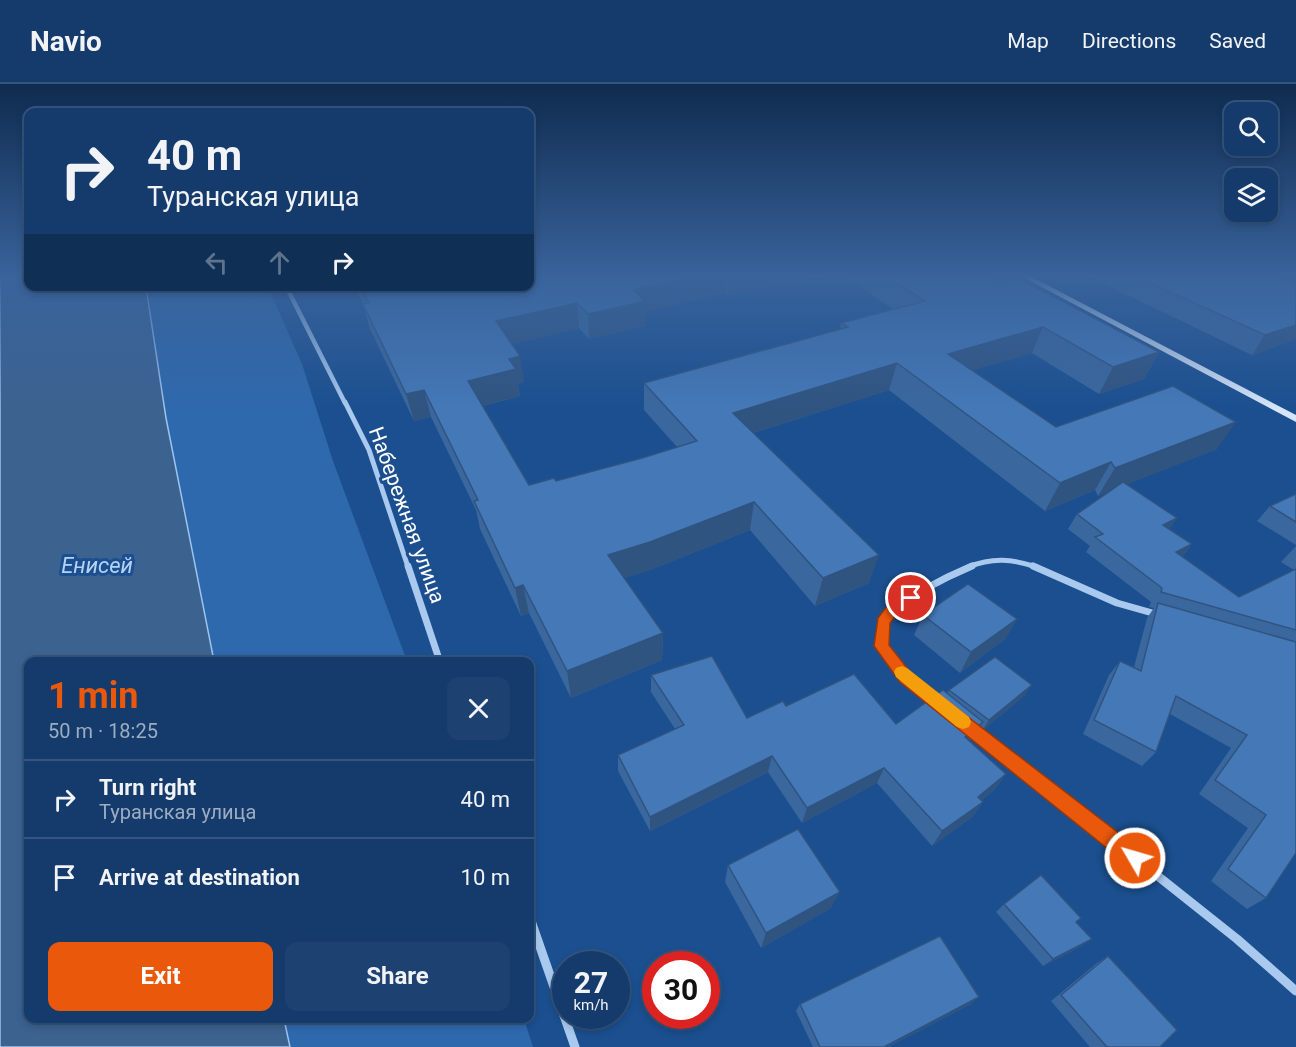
<!DOCTYPE html>
<html lang="en">
<head>
<meta charset="utf-8">
<style>
  body { margin:0; font-family:Roboto,sans-serif; background:#1d4271; color:#f1f3f6; height:100vh; display:flex; flex-direction:column; font-size:22px; white-space:nowrap }
  * { box-sizing:border-box; margin:0 }
  p { font-size:20px; color:#9dadc1 }
  .icon { flex:none; width:33px; height:33px; fill:none; stroke:currentColor; stroke-width:2; stroke-linecap:round; stroke-linejoin:round }
  .map { position:relative; flex:1; overflow:hidden }
  .drawer { position:absolute; left:24px; top:573px; width:510px; height:366px; display:flex; flex-direction:column; background:#143b6b; border-radius:12px; box-shadow:0 3px 9px #0003,0 0 0 2px #33557e }
  .drawer>* { flex:none }
  .top-card { position:absolute; left:24px; top:24px; width:510px; height:183px; border-radius:12px; box-shadow:0 3px 9px #0003,0 0 0 2px #33557e; background:#143b6b; color:#f1f3f6; overflow:hidden }
  .controls { position:absolute; left:1224px; top:18px; display:grid; gap:12px }
  .controls a { display:grid; place-items:center; width:54px; height:54px; border-radius:12px; background:#143b6b; box-shadow:0 3px 9px #0003,0 0 0 2px #33557e; font-size:30px }
  .speed { position:absolute; left:552px; top:867px; display:flex; gap:12px; font-size:30px; font-weight:700; text-align:center }
  .speed>* { display:grid; place-content:center; width:78px; height:78px; border-radius:50%; background:#143b6b; box-shadow:0 3px 9px #0003,0 0 0 2px #33557e; line-height:1 }
  .speed small { font-size:15px; font-weight:400 }
  .speed .limit { border:9px solid #d22; background:#fff; color:#111 }
  .pin { position:absolute; display:grid; place-items:center; width:51px; height:51px; color:#fff; margin:-26px; border:3px solid #fff; border-radius:50%; box-shadow:0 2px 6px #0007 }
  .me { position:absolute; width:66px; margin:-33px; rotate:308deg; stroke-linejoin:round; filter:drop-shadow(0 0 4px #0008) }
  .turn { display:flex; align-items:center; gap:21px; height:126px; padding:0 24px; font-size:27px }
  .turn .icon { width:78px; height:78px; stroke-width:2.5 }
  .turn b { display:block; font-size:42px; line-height:51px }
  .lanes { display:flex; align-items:center; height:57px; padding:0 24px; background:#0003; justify-content:center; gap:30px; direction:ltr }
  .lanes .off { opacity:.35 }
  .round { display:grid; place-items:center; flex:none; width:63px; height:63px; border-radius:12px; background:#1d4271 }
  .headline { display:flex; align-items:center; justify-content:space-between; height:102px; padding:0 24px }
  h1 { font-size:36px; font-weight:700; line-height:45px; color:#ea580c }
  .action { display:flex; gap:12px; margin-top:auto; padding:12px 24px }
  .action a { flex:1; height:69px; border-radius:12px; background:#ea580c; color:#fff; font-size:24px; font-weight:700; line-height:69px; text-align:center }
  .action a+a { background:#1d4271; color:#f1f3f6 }
  ul { padding:0; list-style:none }
  li { display:flex; align-items:center; gap:18px; height:78px; padding:0 24px; border-top:2px solid #33557e }
  li div { flex:1 }
  li b { display:block; font-size:22px }
  li em { font-style:normal }
  header { display:flex; align-items:center; gap:36px; box-sizing:border-box; height:84px; padding:0 30px; background:#143b6b; border-bottom:2px solid #33557e }
  header strong { font-size:28px }
  nav { display:flex; gap:33px; margin-inline-start:auto; font-size:21px }
  .map>svg:first-child { display:block }
  .green { fill:#2e69ad }
  .water { fill:#3c6290; stroke:#9cc4f0; stroke-width:1.5 }
  .lines { fill:none; stroke-linecap:round; stroke-linejoin:round }
  .street-far3 { stroke:#a9c9ee; stroke-width:4.5 }
  .street-far2 { stroke:#a9c9ee; stroke-width:5 }
  .street-far1 { stroke:#a9c9ee; stroke-width:7 }
  .street { stroke:#a9c9ee; stroke-width:9 }
  .secondary { fill:#d6e6fa; fill-rule:evenodd }
  .wall { fill:#3a679d }
  .shaded-wall { fill:#305480 }
  .building { fill:#4478b7; stroke:#305480; stroke-width:1.5 }
  .route { fill:#ea580c; stroke:#983908; stroke-width:1.5 }
  .slow { fill:#f59e0b }
  .labels { text-anchor:middle; dominant-baseline:central; stroke-width:6; stroke-linejoin:round; paint-order:stroke }
  .street-label { font-size:21px; fill:#fff; stroke:#1b4f8f }
  .water-label { font-size:22px; font-style:italic; fill:#b5d3f5; stroke:#1b4f8f }
</style>
</head>
<body>
<header>
<strong>Navio</strong>
<nav><a>Map</a><a>Directions</a><a>Saved</a></nav>
</header>
<div class="map">
<svg width="1296" height="963" viewBox="0 0 1296 963">
  <rect width="100%" height="100%" fill="#1b4f8f"/>
  <g class="green">
    <polygon points="146,203 268,203 302,280 333,377 407,577 214,577 166,334"/>
    <polygon points="284,935 524,935 533,963 290,963"/>
  </g>
  <polygon class="water" points="0,191 28,191 28,202 146,203 166,334 214,577 28,578 28,934 284,935 290,963 0,963"/>
  <g class="lines">
    <polyline class="street-far3" points="286,202 345,319"/>
    <g class="street-far2">
      <polyline points="345,318 369,366 408,483"/>
      <path d="M968 483C993 473 1012 475 1037 483"/>
    </g>
    <g class="street-far1">
      <polyline points="408,482 440,578"/>
      <polyline points="1033,482 1117,519 1156,530"/>
      <path d="M938 619 906 593 882 563C883 554 883 543 887 535 895 517 953 490 972 482"/>
      <polyline points="972,645 1034,694"/>
    </g>
    <g class="street">
      <polyline points="1032,692 1237,855 1296,907"/>
      <polyline points="530,834 575,963"/>
    </g>
    <polygon class="secondary" points="1019,191 1028,191 1296,331 1296,338"/>
  </g>
  <g class="wall">
    <polygon points="530,191 827,191 728,211 726,209 645,228 645,242 589,255 579,244 512,260 524,298 518,300 520,312 482,322 529,401 556,397 642,374 677,363 644,326 644,299 840,246 841,239 893,225 843,191 983,191 997,199 1159,268 1144,295 1099,310 1032,269 972,286 1056,343 1217,365 1127,400 1177,434 1169,445 1192,460 1182,473 1239,513 1294,486 1281,478 1296,462 1296,769 1266,814 1247,825 1211,797 1248,744 1199,710 1231,664 1170,630 1156,668 1142,682 1083,650 1109,591 1120,577 1134,583 1147,534 1154,524 1149,523 1151,518 1086,468 1090,462 1068,445 1077,430 1110,407 1098,412 1095,406 1045,427 889,306 753,349 869,499 815,522 750,446 650,486 624,494 663,549 662,576 571,614 529,529 521,532 480,445 476,426 431,333 414,337 370,245 363,220 354,202 530,202"/>
    <polygon points="1086,191 1270,191 1296,201 1296,255 1252,271"/>
    <polygon points="1296,410 1296,461 1257,437 1270,422"/>
    <polygon points="923,531 1017,535 1005,555 960,589 914,551"/>
    <polygon points="651,591 747,634 786,622 896,640 947,610 949,606 1025,611 982,647 979,644 973,654 969,657 1006,690 995,705 982,716 983,718 972,733 932,762 877,699 802,739 768,688 650,747 618,687 618,671 675,645 651,608"/>
    <polygon points="728,781 831,824 761,864 725,798"/>
    <polygon points="1004,820 1076,838 1082,862 1043,882 996,828"/>
    <polygon points="1108,872 1160,963 1090,963 1051,917 1097,879"/>
    <polygon points="800,920 971,920 888,963 813,963 796,927"/>
  </g>
  <g class="shaded-wall">
    <polygon points="699,191 727,191 726,209 645,228 645,242 589,255 588,230 633,206"/>
    <polygon points="729,191 827,191 728,211"/>
    <polygon points="577,219 579,244 500,263 496,237"/>
    <polygon points="1296,241 1296,255 1252,271 1265,251"/>
    <polygon points="1043,243 1032,269 939,296 948,270"/>
    <polygon points="1159,268 1144,295 1099,310 1113,283"/>
    <polygon points="520,272 524,298 518,300 520,312 473,324 468,297 509,275"/>
    <polygon points="897,279 889,306 730,356 733,329"/>
    <polygon points="424,306 431,333 414,337 406,310"/>
    <polygon points="1236,338 1217,365 1098,412 1115,384"/>
    <polygon points="1111,378 1095,406 1045,427 1060,399"/>
    <polygon points="754,418 750,446 650,486 609,499 608,471"/>
    <polygon points="1177,434 1166,449 1163,441"/>
    <polygon points="1192,460 1181,475 1176,468"/>
    <polygon points="879,471 869,499 815,522 823,494"/>
    <polygon points="523,501 529,529 521,532 515,504"/>
    <polygon points="1017,535 1005,555 960,589 971,568"/>
    <polygon points="663,549 662,576 571,614 567,587"/>
    <polygon points="1032,601 1025,611 982,647 989,636"/>
    <polygon points="983,638 973,654 955,669 965,653"/>
    <polygon points="772,672 768,688 650,747 650,733"/>
    <polygon points="884,684 877,699 802,739 807,724"/>
    <polygon points="1006,690 995,705 968,728 978,713"/>
    <polygon points="983,718 972,733 932,762 942,747"/>
    <polygon points="840,808 831,824 761,864 766,849"/>
    <polygon points="1092,855 1082,862 1043,882 1053,875"/>
    <polygon points="979,913 971,920 888,963 884,963"/>
  </g>
  <g class="building">
    <polygon points="530,191 699,191 633,206 645,217 588,230 577,219 496,237 520,272 509,275 516,285 468,297 529,401 554,394 556,397 642,374 697,357 644,299 848,243 841,239 925,217 884,191 983,191 997,199 1018,194 1159,268 1113,283 1043,243 948,270 1056,343 1173,302 1236,338 1115,384 1111,378 1060,399 897,279 733,329 879,471 823,494 754,418 650,458 608,471 663,549 567,587 523,501 515,504 474,417 478,416 424,306 406,310 363,220 369,219 360,202 530,202"/>
    <polygon points="1133,191 1270,191 1296,201 1296,241 1265,251"/>
    <polygon points="1123,398 1177,434 1163,441 1192,460 1176,468 1239,513 1296,485 1296,546 1161,508 1162,504 1095,453 1103,450 1077,430"/>
    <polygon points="1296,410 1296,438 1270,422"/>
    <polygon points="968,500 1017,535 971,568 923,531"/>
    <polygon points="1158,519 1296,558 1296,769 1266,814 1228,785 1266,731 1215,696 1247,651 1176,612 1156,668 1094,636 1120,577 1141,587"/>
    <polygon points="712,572 747,634 783,617 786,622 854,590 896,640 943,606 983,638 965,653 1006,690 978,713 983,718 942,747 884,684 807,724 772,672 650,733 618,671 684,641 651,591"/>
    <polygon points="995,573 1032,601 989,636 949,606"/>
    <polygon points="798,745 840,808 766,849 728,781"/>
    <polygon points="1041,791 1081,834 1076,838 1092,855 1053,875 1004,820"/>
    <polygon points="940,852 979,913 884,963 820,963 800,920"/>
    <polygon points="1108,872 1177,946 1160,963 1107,963 1061,911"/>
  </g>
  <linearGradient id="sky" x2="0" y2="1"><stop stop-color="#0f2b4f"/><stop offset="0.59" stop-color="#39639b"/><stop offset="1" stop-color="#39639b" stop-opacity="0"/></linearGradient>
  <rect width="1296" height="325" fill="url(#sky)"/>
  <polygon class="route" points="911,508 919,514 897,530 890,539 889,561 911,589 1142,767 1145,774 1142,781 1135,783 1128,781 900,598 874,562 878,534 887,522"/>
  <polygon class="slow" points="902,582 907,584 969,633 971,638 969,643 963,645 957,643 896,593 894,588 896,584"/>
  <g class="labels">
    <g class="street-label">
      <text transform="translate(407 431) rotate(70)">Набережная улица</text>
    </g>
    <g class="water-label">
      <text x="97" y="481">Енисей</text>
    </g>
  </g>
</svg>
<div class="controls">
<a><svg class="icon" aria-label="search" viewBox="0 0 24 24"><circle cx="10" cy="10" r="6"/><path d="M15 15l6 6"/></svg></a>
<a><svg class="icon" aria-label="layers" viewBox="0 0 24 24"><path d="M12 4l9 5-9 5-9-5zM3 14l9 5 9-5"/></svg></a>
</div>
<div class="speed"><div>27<small>km/h</small></div><div class="limit">30</div></div>
<div class="pin" style="left:911px;top:514px;background:#d93025"><svg class="icon" aria-label="arrive" viewBox="0 0 24 24"><path d="M6 21V4h12l-3 4 3 4H6"/></svg></div>
<svg class="me" style="left:1135px;top:774px" viewBox="-20 -20 40 40"><circle r="17" fill="#ea580c" stroke="#fff" stroke-width="3"/><path d="M0-11L8 9 0 5-8 9z" fill="#fff"/></svg>
<div class="top-card">
<div class="turn"><svg class="icon" aria-label="right" viewBox="0 0 24 24"><path d="M7 20v-9h11M14 6l5 5-5 5"/></svg><div><b>40 m</b>Туранская улица</div></div>
<div class="lanes"><svg class="icon off" aria-label="left" viewBox="0 0 24 24"><path d="M17 20v-9H6M10 6l-5 5 5 5"/></svg><svg class="icon off" aria-label="ahead" viewBox="0 0 24 24"><path d="M12 20V5M6 11l6-6 6 6"/></svg><svg class="icon" aria-label="right" viewBox="0 0 24 24"><path d="M7 20v-9h11M14 6l5 5-5 5"/></svg></div>
</div>
<section class="drawer">
<div class="headline"><div><h1>1 min</h1><p>50 m · 18:25</p></div><a class="round"><svg class="icon" aria-label="close" viewBox="0 0 24 24"><path d="M6 6l12 12M18 6L6 18"/></svg></a></div>
<ul>
<li><svg class="icon" aria-label="right" viewBox="0 0 24 24"><path d="M7 20v-9h11M14 6l5 5-5 5"/></svg><div><b>Turn right</b><p>Туранская улица</p></div><em>40 m</em></li>
<li><svg class="icon" aria-label="arrive" viewBox="0 0 24 24"><path d="M6 21V4h12l-3 4 3 4H6"/></svg><div><b>Arrive at destination</b></div><em>10 m</em></li>
</ul>
<div class="action"><a>Exit</a><a>Share</a></div>
</section>
</div>
</body>
</html>
